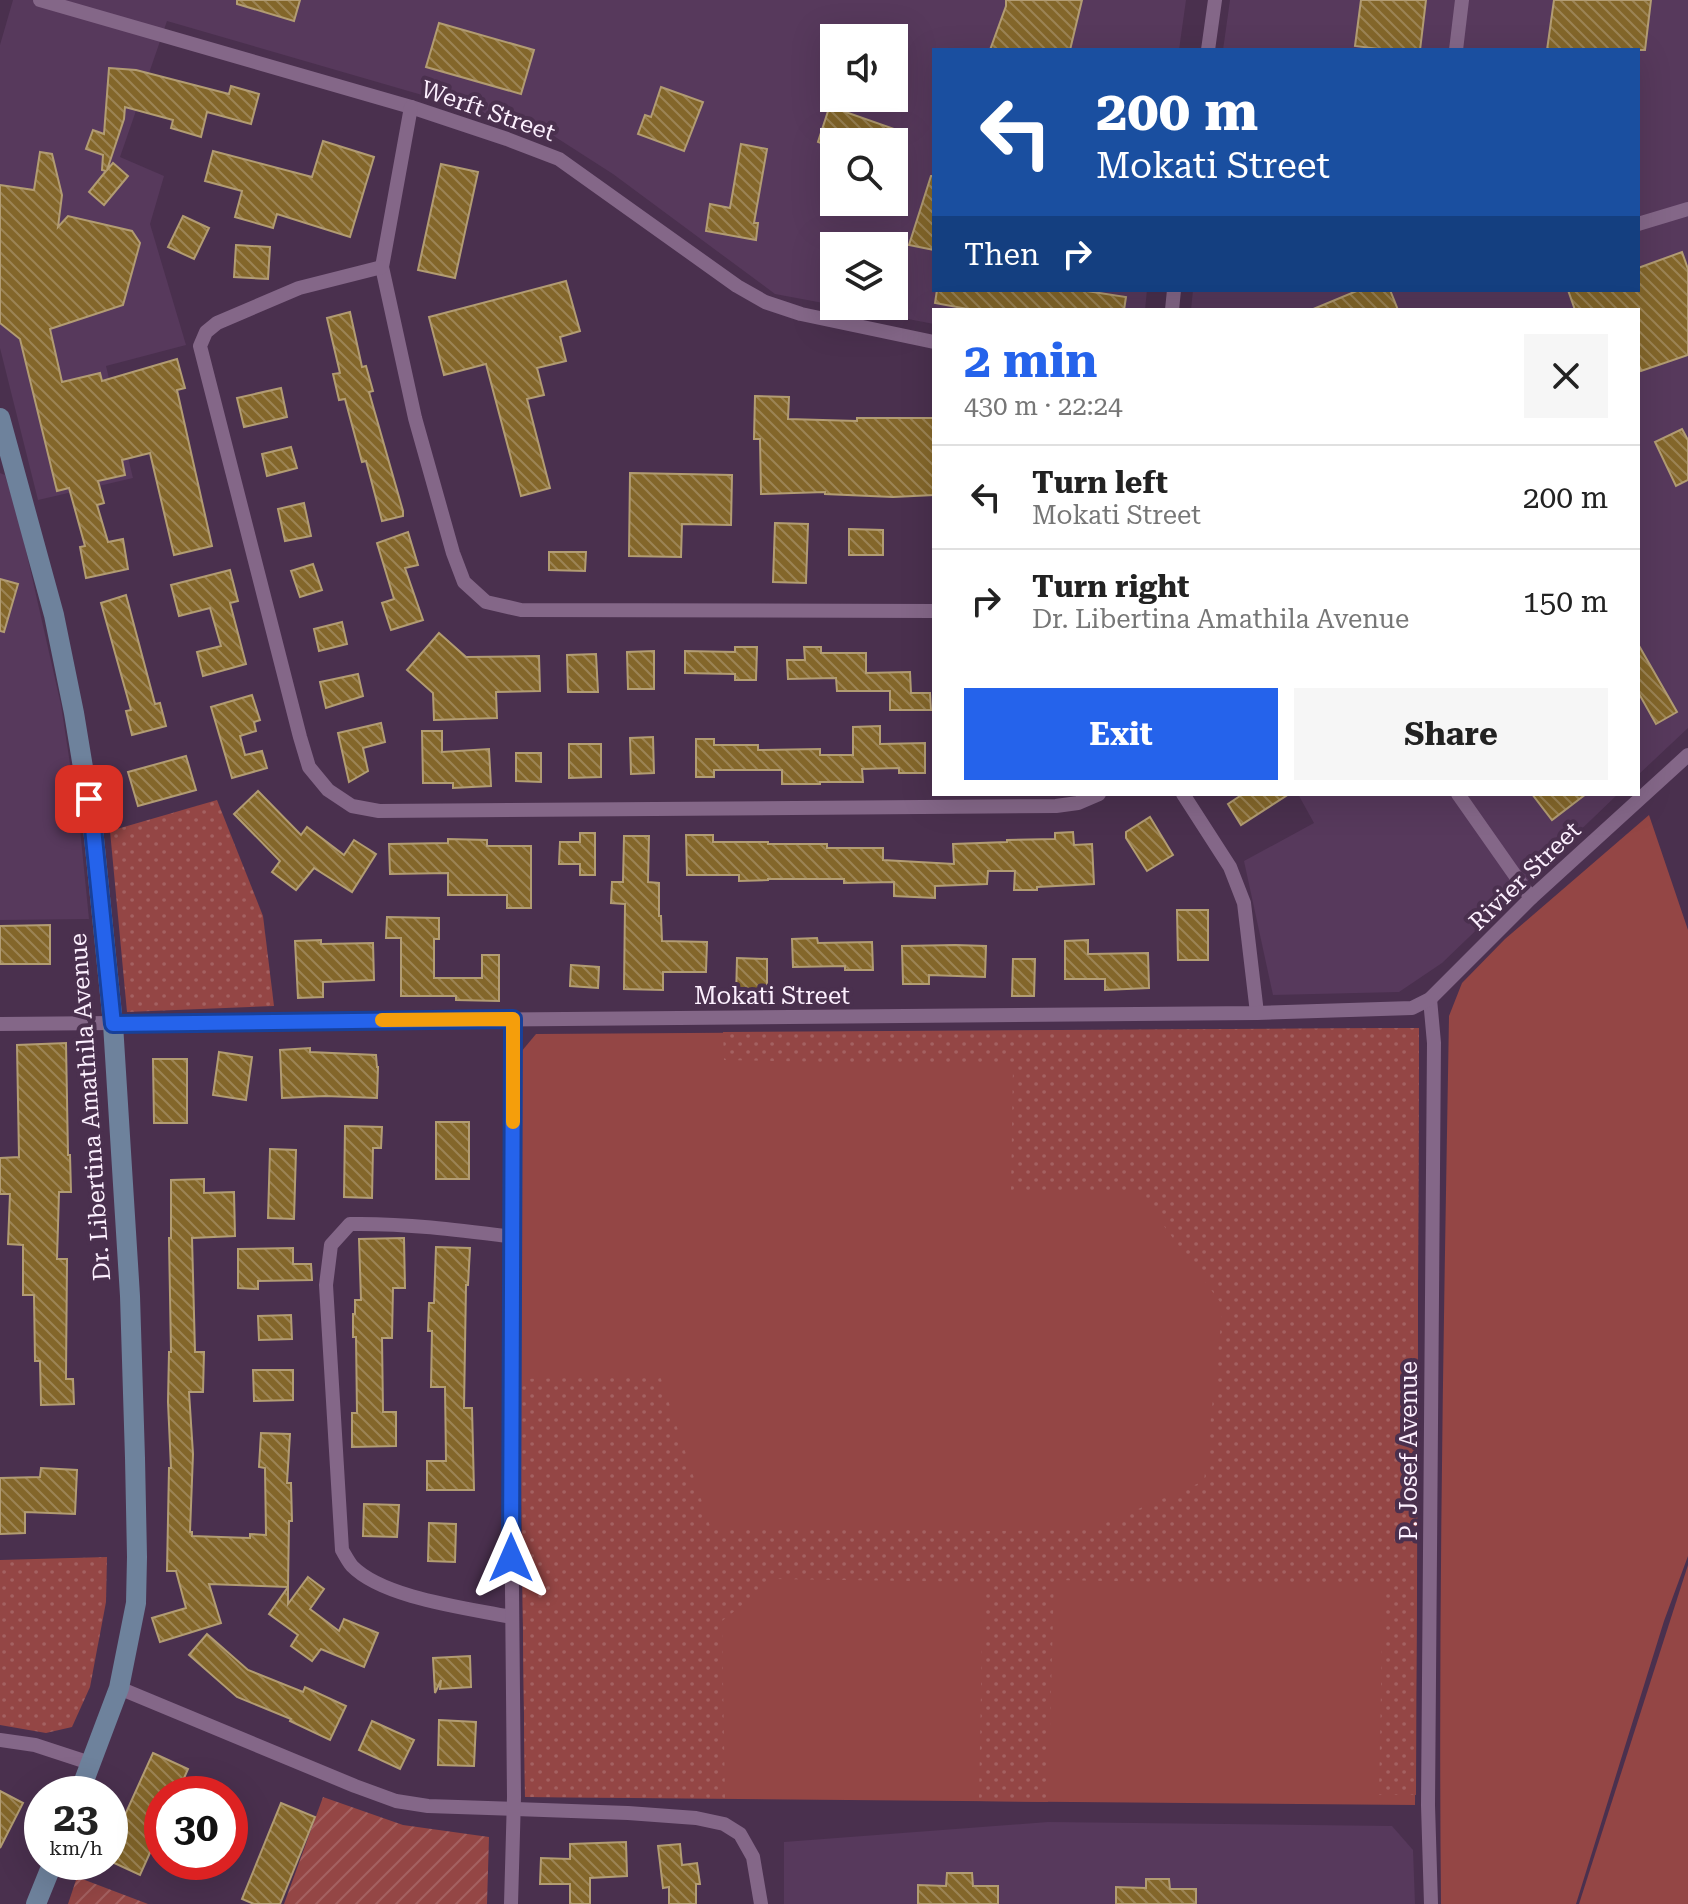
<!DOCTYPE html>
<html lang="en">
<head>
<meta charset="utf-8">
<style>
  body { margin:0; font-family:"Roboto Serif",serif; background:#f6f6f6; color:#222; height:100vh; display:flex; flex-direction:column; font-size:30px; white-space:nowrap }
  * { box-sizing:border-box; margin:0 }
  p { font-size:26px; color:#767676 }
  .icon { flex:none; width:44px; height:44px; fill:none; stroke:currentColor; stroke-width:2; stroke-linecap:round; stroke-linejoin:round }
  .map { position:relative; flex:1; overflow:hidden }
  .details { position:absolute; left:932px; top:308px; width:708px; height:488px; display:flex; flex-direction:column; background:#fff; border-radius:0px; box-shadow:0 8px 32px #0002 }
  .details>* { flex:none }
  .banner { position:absolute; left:932px; top:48px; width:708px; height:244px; border-radius:0px; box-shadow:0 8px 32px #0002; background:#1a4fa0; color:#fff; overflow:hidden }
  .tools { position:absolute; left:820px; top:24px; display:grid; gap:16px }
  .tools a { display:grid; place-items:center; width:88px; height:88px; border-radius:0px; background:#fff; box-shadow:0 8px 32px #0002; font-size:40px }
  .speed { position:absolute; left:24px; top:1776px; display:flex; gap:16px; font-size:40px; font-weight:700; text-align:center }
  .speed>* { display:grid; place-content:center; width:104px; height:104px; border-radius:50%; background:#fff; box-shadow:0 8px 32px #0002; line-height:1 }
  .speed small { font-size:20px; font-weight:400 }
  .speed .limit { border:12px solid #d22; background:#fff; color:#111 }
  .pin { position:absolute; display:grid; place-items:center; width:68px; height:68px; color:#fff; margin:-34px; border-radius:16px; box-shadow:0 4px 12px #0006 }
  .me { position:absolute; width:88px; margin:-44px; rotate:0deg; stroke-linejoin:round; filter:drop-shadow(0 0 6px #0008) }
  .turn { display:flex; align-items:center; gap:28px; height:168px; padding:0 32px; font-size:36px }
  .turn .icon { width:104px; height:104px; stroke-width:2.5 }
  .turn b { display:block; font-size:56px; line-height:68px }
  .then { display:flex; align-items:center; height:76px; padding:0 32px; background:#0003; gap:16px; font-size:30px }
  .round { display:grid; place-items:center; flex:none; width:84px; height:84px; border-radius:0px; background:#f6f6f6 }
  .headline { display:flex; align-items:center; justify-content:space-between; height:136px; padding:0 32px }
  h1 { font-size:48px; font-weight:700; line-height:60px; color:#2563eb }
  .action { display:flex; gap:16px; margin-top:auto; padding:16px 32px }
  .action a { flex:1; height:92px; border-radius:0px; background:#2563eb; color:#fff; font-size:32px; font-weight:700; line-height:92px; text-align:center }
  .action a+a { background:#f6f6f6; color:#222 }
  ul { padding:0; list-style:none }
  li { display:flex; align-items:center; gap:24px; height:104px; padding:0 32px; border-top:2px solid #e0e0e0 }
  li div { flex:1 }
  li b { display:block; font-size:30px }
  li em { font-style:normal }
  .map>svg:first-child { display:block }
  .built { fill:#57395c; fill-rule:evenodd }
  .grass { fill:#944645 }
  .park { fill:url(#park-dots) }
  .garden { fill:url(#garden-furrows) }
  .building { fill:url(#building-back-hatch); stroke:#b29c73; stroke-width:2 }
  .lines { fill:none; stroke-linecap:round; stroke-linejoin:round }
  .street { stroke:#846788; stroke-width:14 }
  .secondary { stroke:#6e829c; stroke-width:20 }
  .route-casing { stroke:#184099; stroke-width:20 }
  .route { stroke:#2563eb; stroke-width:14 }
  .slow { stroke:#f59e0b; stroke-width:14 }
  .labels { text-anchor:middle; dominant-baseline:central; stroke-width:8; stroke-linejoin:round; paint-order:stroke }
  .street-label { font-size:24px; fill:#fceffe; stroke:#4a304e }
</style>
</head>
<body>
<div class="map">
<svg width="1688" height="1904" viewBox="0 0 1688 1904">
  <defs>
    <pattern id="park-dots" width="8" height="8" patternUnits="userSpaceOnUse" patternTransform="scale(2)"><rect width="8" height="8" fill="#944645"/><path d="M2 2h.1M6 6h.1" fill="none" stroke="#a46161" stroke-width="1.8" stroke-linecap="round"/></pattern>
    <pattern id="garden-furrows" width="10" height="10" patternUnits="userSpaceOnUse" patternTransform="scale(2)"><rect width="10" height="10" fill="#944645"/><path d="M-1 1l2-2M0 10L10 0M9 11l2-2" fill="none" stroke="#a46161"/></pattern>
    <pattern id="building-back-hatch" width="6" height="6" patternUnits="userSpaceOnUse" patternTransform="scale(2)"><rect width="6" height="6" fill="#83662a"/><path d="M-1 5l2 2M0 0l6 6M5-1l2 2" fill="none" stroke="#9c8455"/></pattern>
  </defs>
  <rect width="100%" height="100%" fill="#4a304e"/>
  <g class="built">
    <path d="M13 0H1186L1179 50H934V290H1147L1145 310H934V324L840 306H894V246H834V305L775 294 613 174 546 131 167 21 120 157 164 176 150 224 186 345 106 366 133 478 38 500 0 348V45ZM834 38H894V98H834ZM834 142H894V202H834Z"/>
    <polygon points="1230,0 1688,0 1688,728 1638,775 1638,310 1191,310 1193,290 1638,290 1638,50 1223,50"/>
    <polygon points="0,473 5,475 19,520 61,705 80,829 89,919 0,920"/>
    <polygon points="1298,794 1618,794 1442,963 1399,992 1273,995 1244,861 1314,823"/>
    <polygon points="1048,1822 1392,1826 1413,1850 1415,1904 784,1904 784,1842"/>
  </g>
  <g class="grass">
    <path d="M1649 815 1688 930V1556L1664 1621 1576 1904H1441C1438 1608 1444 1312 1449 1016L1462 983 1505 939Z"/>
    <polygon points="1419,1028 1417,1586 1415,1805 525,1797 520,1379 521,1052 536,1034"/>
    <polygon points="1688,1565 1688,1904 1579,1904"/>
  </g>
  <g class="park">
    <polygon points="217,800 263,916 274,1006 127,1012 110,831"/>
    <polygon points="1419,1028 1416,1795 1379,1795 1383,1586 1054,1580 1048,1802 979,1801 983,1582 775,1579 722,1621 725,1798 525,1797 520,1379 660,1376 710,1526 980,1531 1089,1530 1204,1481 1223,1306 1139,1192 1011,1192 1013,1066 724,1060 723,1032"/>
    <polygon points="107,1557 106,1602 90,1687 72,1727 46,1733 0,1725 0,1560"/>
  </g>
  <g class="garden">
    <polygon points="323,1797 403,1825 489,1837 487,1904 284,1904"/>
    <polygon points="77,1877 148,1904 68,1904"/>
  </g>
  <g class="building">
    <polygon points="237,0 300,0 294,21 237,4"/>
    <polygon points="1006,0 1082,0 1070,50 990,50 1006,6"/>
    <polygon points="1361,0 1426,0 1420,50 1387,50 1355,46"/>
    <polygon points="1554,0 1651,0 1645,50 1547,50"/>
    <polygon points="439,23 534,50 521,94 426,67"/>
    <polygon points="109,68 136,70 229,94 231,86 259,94 251,124 207,112 201,137 171,128 173,120 125,107 124,119 107,170 113,163 128,176 104,205 89,192 106,171 102,170 103,155 86,149 93,130 104,134"/>
    <polygon points="661,87 703,102 684,151 638,134 645,115 651,117"/>
    <polygon points="831,102 834,102 834,108 900,131 896,142 834,142 834,148 818,142"/>
    <polygon points="323,141 374,157 350,237 277,214 273,228 235,217 242,191 205,181 213,151 312,177"/>
    <polygon points="741,144 767,149 754,223 758,223 756,240 706,231 710,204 730,208"/>
    <polygon points="40,152 52,154 62,195 58,227 68,216 132,231 140,243 123,305 50,329 62,382 100,373 102,381 177,359 185,388 177,390 212,546 174,555 150,453 122,460 125,475 98,481 104,503 97,505 108,542 123,539 128,569 86,578 80,547 85,546 69,488 57,491 20,339 0,323 0,185 34,190"/>
    <polygon points="441,164 478,172 455,278 418,270"/>
    <polygon points="931,176 934,176 934,250 909,245"/>
    <polygon points="183,216 209,228 194,259 168,247"/>
    <polygon points="236,245 270,247 268,279 234,277"/>
    <polygon points="1682,252 1688,269 1688,355 1641,371 1638,362 1638,310 1575,310 1568,290 1638,290 1638,268"/>
    <polygon points="566,281 580,331 560,337 566,361 537,368 544,395 527,399 550,488 521,496 486,364 444,375 429,317"/>
    <polygon points="937,290 1080,290 1126,297 1124,310 973,310 935,303"/>
    <polygon points="1359,290 1390,290 1398,310 1311,310"/>
    <polygon points="350,312 362,367 366,366 373,391 369,392 403,511 403,516 382,521 366,461 362,462 345,399 339,400 333,374 340,373 327,318"/>
    <polygon points="281,388 287,417 244,427 237,398"/>
    <polygon points="755,396 789,397 788,419 857,421 857,418 934,418 934,495 893,497 825,494 825,492 761,494 760,439 754,439"/>
    <polygon points="1682,429 1688,440 1688,480 1676,486 1655,442"/>
    <polygon points="291,447 297,468 267,476 262,454"/>
    <polygon points="630,473 732,475 731,525 682,524 681,557 629,556"/>
    <polygon points="304,503 311,536 285,541 278,509"/>
    <polygon points="775,523 808,524 806,583 773,582"/>
    <polygon points="849,529 883,530 883,555 849,555"/>
    <polygon points="408,532 418,565 405,568 423,620 391,630 382,603 394,599 377,543"/>
    <polygon points="549,552 586,552 585,571 549,570"/>
    <polygon points="313,564 322,590 300,597 291,571"/>
    <polygon points="230,570 238,601 230,603 246,664 203,676 197,652 221,646 210,608 179,616 171,585"/>
    <polygon points="0,579 18,584 4,632 0,631"/>
    <polygon points="126,595 155,704 160,703 166,726 132,735 126,711 131,710 101,603"/>
    <polygon points="342,622 347,644 319,651 314,629"/>
    <polygon points="439,633 466,657 539,656 540,691 496,692 497,718 434,720 433,693 407,670"/>
    <polygon points="1638,644 1677,712 1656,724 1638,692"/>
    <polygon points="735,647 757,647 756,680 735,680 735,674 685,673 685,651 735,652"/>
    <polygon points="804,647 821,647 821,653 866,653 866,673 910,672 911,693 930,693 931,710 890,710 890,691 837,691 836,678 788,679 787,660 805,660"/>
    <polygon points="654,651 654,689 628,689 627,652"/>
    <polygon points="596,654 598,692 568,692 567,655"/>
    <polygon points="358,674 363,696 326,708 320,682"/>
    <polygon points="252,695 260,720 254,722 256,731 240,736 245,755 262,751 267,768 232,778 211,707"/>
    <polygon points="381,723 385,742 363,748 368,771 349,782 338,733"/>
    <polygon points="880,726 880,744 925,743 925,773 899,773 899,768 862,769 863,782 820,782 820,784 782,784 782,770 714,770 714,777 696,777 696,739 714,739 714,745 758,745 758,750 820,749 820,755 853,755 853,727"/>
    <polygon points="422,731 442,731 442,752 489,749 491,786 453,788 453,783 423,783"/>
    <polygon points="653,737 654,773 631,774 630,738"/>
    <polygon points="569,744 601,744 601,777 569,778"/>
    <polygon points="516,753 541,753 541,782 516,781"/>
    <polygon points="186,756 196,790 138,806 128,772"/>
    <polygon points="258,791 301,835 307,827 344,855 354,840 376,854 352,892 314,868 296,890 272,872 280,861 234,814"/>
    <polygon points="1243,794 1289,794 1241,825 1228,804"/>
    <polygon points="1532,794 1586,794 1552,820"/>
    <polygon points="1150,817 1173,855 1147,871 1126,838 1126,832"/>
    <polygon points="1073,832 1074,845 1092,844 1094,884 1037,887 1037,890 1014,890 1015,871 988,871 987,884 935,886 935,898 894,896 894,882 844,883 844,879 768,879 768,880 739,881 739,875 687,875 686,835 713,835 713,842 768,842 768,844 827,844 827,848 883,848 883,860 954,864 953,844 1007,842 1007,840 1055,839 1055,833"/>
    <polygon points="580,833 595,833 595,875 580,875 580,864 559,864 560,842 580,842"/>
    <polygon points="624,836 649,836 648,882 659,883 659,916 661,916 662,941 707,942 706,972 663,972 663,990 624,989 625,904 611,903 612,882 623,882"/>
    <polygon points="448,839 487,840 487,846 531,846 531,908 507,908 507,895 448,895 448,873 390,874 389,844 448,843"/>
    <polygon points="1177,910 1208,910 1208,960 1178,960"/>
    <polygon points="387,917 439,918 439,939 434,939 434,978 482,978 482,955 499,955 499,1001 456,1000 456,996 401,996 401,938 386,938"/>
    <polygon points="50,925 50,964 0,964 0,926"/>
    <polygon points="817,938 818,943 872,942 873,970 845,970 845,966 793,967 792,939"/>
    <polygon points="321,940 321,944 373,943 374,980 323,982 323,997 298,998 295,941"/>
    <polygon points="1088,940 1088,954 1148,953 1149,988 1105,990 1105,979 1065,979 1065,941"/>
    <polygon points="955,945 986,946 985,977 929,975 929,984 903,984 902,946"/>
    <polygon points="737,958 767,959 767,999 736,998"/>
    <polygon points="1013,959 1035,959 1034,996 1012,996"/>
    <polygon points="571,965 599,967 598,988 570,986"/>
    <polygon points="66,1043 68,1155 70,1155 71,1192 59,1192 57,1259 67,1259 66,1379 73,1379 74,1404 41,1405 40,1361 35,1361 34,1295 23,1295 23,1245 8,1244 10,1194 0,1194 0,1158 19,1157 17,1045"/>
    <polygon points="310,1048 310,1052 376,1055 377,1067 378,1067 377,1098 325,1096 282,1098 280,1050"/>
    <polygon points="219,1052 252,1057 246,1100 213,1095"/>
    <polygon points="153,1059 187,1059 187,1123 154,1123"/>
    <rect x="436" y="1122" width="33" height="57"/>
    <polygon points="345,1126 382,1127 381,1148 373,1148 372,1198 344,1197"/>
    <polygon points="270,1149 296,1150 294,1219 268,1218"/>
    <polygon points="204,1179 204,1193 234,1192 235,1236 192,1238 195,1352 204,1352 203,1392 189,1392 193,1454 190,1532 192,1532 192,1536 250,1538 250,1534 266,1535 265,1468 259,1467 261,1433 290,1434 287,1483 291,1483 292,1521 289,1521 288,1587 209,1584 221,1623 160,1642 152,1618 186,1608 176,1571 167,1571 169,1468 171,1468 168,1402 169,1352 171,1352 169,1238 171,1238 171,1180"/>
    <polygon points="404,1238 405,1288 393,1288 392,1338 382,1338 383,1412 396,1412 396,1446 352,1447 352,1413 357,1413 356,1337 353,1337 353,1314 355,1314 355,1300 361,1300 359,1239"/>
    <polygon points="436,1247 470,1248 468,1285 466,1285 464,1408 472,1408 474,1490 427,1490 427,1461 446,1461 445,1387 431,1387 432,1331 428,1331 429,1303 434,1303"/>
    <polygon points="293,1248 293,1264 311,1264 312,1280 258,1281 258,1289 238,1288 238,1249"/>
    <polygon points="291,1315 292,1339 259,1340 258,1316"/>
    <polygon points="253,1370 293,1370 293,1400 254,1401"/>
    <polygon points="41,1468 77,1470 75,1514 25,1512 25,1533 0,1534 0,1478 40,1477"/>
    <polygon points="364,1504 399,1505 397,1537 363,1536"/>
    <polygon points="429,1523 456,1524 455,1562 428,1561"/>
    <polygon points="308,1577 324,1589 310,1609 339,1631 344,1619 378,1633 364,1667 321,1649 312,1661 291,1646 298,1635 269,1614 288,1587 288,1604"/>
    <polygon points="207,1634 248,1670 303,1692 305,1687 346,1706 330,1740 290,1721 291,1719 237,1697 189,1655"/>
    <polygon points="470,1656 471,1687 440,1689 441,1680 435,1693 433,1658"/>
    <polygon points="439,1720 476,1722 474,1766 438,1765"/>
    <polygon points="372,1721 414,1740 400,1769 359,1750"/>
    <polygon points="153,1753 188,1769 177,1794 162,1794 162,1826 140,1875 110,1861 110,1848"/>
    <polygon points="0,1791 23,1803 0,1848"/>
    <polygon points="281,1803 315,1817 280,1904 254,1904 242,1899"/>
    <polygon points="626,1842 627,1876 590,1878 590,1904 570,1904 570,1884 540,1884 541,1858 570,1859 570,1844"/>
    <polygon points="680,1844 682,1865 697,1863 700,1884 696,1884 696,1904 669,1904 669,1887 663,1888 658,1846"/>
    <polygon points="947,1873 972,1873 973,1886 998,1886 998,1904 918,1904 918,1885 946,1886"/>
    <polygon points="1146,1879 1169,1879 1170,1889 1196,1889 1196,1904 1116,1904 1116,1887 1146,1888"/>
  </g>
  <g class="lines">
    <g class="street">
      <polyline points="40,0 411,107 507,139 559,159 737,286 765,302 801,314 934,342"/>
      <polyline points="1208,50 1215,0"/>
      <polyline points="1456,50 1462,0"/>
      <polyline points="411,107 382,267 415,418 453,553 464,582 486,602 521,610 934,611"/>
      <polyline points="1638,224 1688,209"/>
      <polyline points="382,267 299,288 217,323 206,332 200,346 300,737 309,767 328,790 352,806 379,811 1056,806 1078,803 1099,794"/>
      <polyline points="1172,310 1174,290"/>
      <polyline points="1183,794 1230,867 1244,903 1257,1013"/>
      <polyline points="1458,794 1531,898"/>
      <polyline points="1430,999 1434,1043 1428,1805 1431,1904"/>
      <polyline points="0,1024 1257,1013 1412,1008 1430,999 1531,898 1688,755"/>
      <path d="M511 1617C467 1608 383 1598 352 1566 348 1561 345 1555 342 1550L326 1285 331 1245 350 1224C405 1223 459 1230 514 1237"/>
      <polyline points="119,1688 355,1786 396,1801 428,1806 628,1813 696,1818 724,1824 740,1834 753,1857 761,1904"/>
      <polyline points="0,1740 35,1745 90,1763"/>
      <polyline points="511,1904 514,1797 510,1381 514,1237 513,1019"/>
    </g>
    <g class="secondary">
      <polyline points="0,418 54,615 74,713 93,828 113,1024 130,1296 135,1458 137,1557 136,1603 119,1688 79,1794"/>
      <polyline points="36,1904 53,1862"/>
    </g>
  </g>
  <g class="lines">
    <g class="route-casing">
      <path id="route" d="M89 799 93 828 113 1024 513 1019C513 1199 511 1378 511 1558"/>
    </g>
    <use href="#route" class="route"/>
    <polyline class="slow" points="382,1020 513,1019 513,1122"/>
  </g>
  <g class="labels">
    <g class="street-label">
      <text transform="translate(488 111) rotate(19)">Werft Street</text>
      <text transform="translate(1525 876) rotate(-44)">Rivier Street</text>
      <text x="772" y="996">Mokati Street</text>
      <text transform="translate(90 1107) rotate(-94)">Dr. Libertina Amathila Avenue</text>
      <text transform="translate(1409 1451) rotate(-90)">P. Josef Avenue</text>
    </g>
  </g>
</svg>
<div class="tools">
<a><svg class="icon" aria-label="sound" viewBox="0 0 24 24"><path d="M4 9h4l5-4v14l-5-4H4zM17 9q2 3 0 6"/></svg></a>
<a><svg class="icon" aria-label="search" viewBox="0 0 24 24"><circle cx="10" cy="10" r="6"/><path d="M15 15l6 6"/></svg></a>
<a><svg class="icon" aria-label="layers" viewBox="0 0 24 24"><path d="M12 4l9 5-9 5-9-5zM3 14l9 5 9-5"/></svg></a>
</div>
<div class="speed"><div>23<small>km/h</small></div><div class="limit">30</div></div>
<div class="pin" style="left:89px;top:799px;background:#d93025"><svg class="icon" aria-label="arrive" viewBox="0 0 24 24"><path d="M6 21V4h12l-3 4 3 4H6"/></svg></div>
<svg class="me" style="left:511px;top:1558px" viewBox="-20 -20 40 40"><path d="M0-17L14 15 0 8-14 15z" fill="#2563eb" stroke="#fff" stroke-width="4"/></svg>
<div class="banner">
<div class="turn"><svg class="icon" aria-label="left" viewBox="0 0 24 24"><path d="M17 20v-9H6M10 6l-5 5 5 5"/></svg><div><b>200 m</b>Mokati Street</div></div>
<div class="then">Then<svg class="icon" aria-label="right" viewBox="0 0 24 24"><path d="M7 20v-9h11M14 6l5 5-5 5"/></svg></div>
</div>
<section class="details">
<div class="headline"><div><h1>2 min</h1><p>430 m · 22:24</p></div><a class="round"><svg class="icon" aria-label="close" viewBox="0 0 24 24"><path d="M6 6l12 12M18 6L6 18"/></svg></a></div>
<ul>
<li><svg class="icon" aria-label="left" viewBox="0 0 24 24"><path d="M17 20v-9H6M10 6l-5 5 5 5"/></svg><div><b>Turn left</b><p>Mokati Street</p></div><em>200 m</em></li>
<li><svg class="icon" aria-label="right" viewBox="0 0 24 24"><path d="M7 20v-9h11M14 6l5 5-5 5"/></svg><div><b>Turn right</b><p>Dr. Libertina Amathila Avenue</p></div><em>150 m</em></li>
</ul>
<div class="action"><a>Exit</a><a>Share</a></div>
</section>
</div>
</body>
</html>
